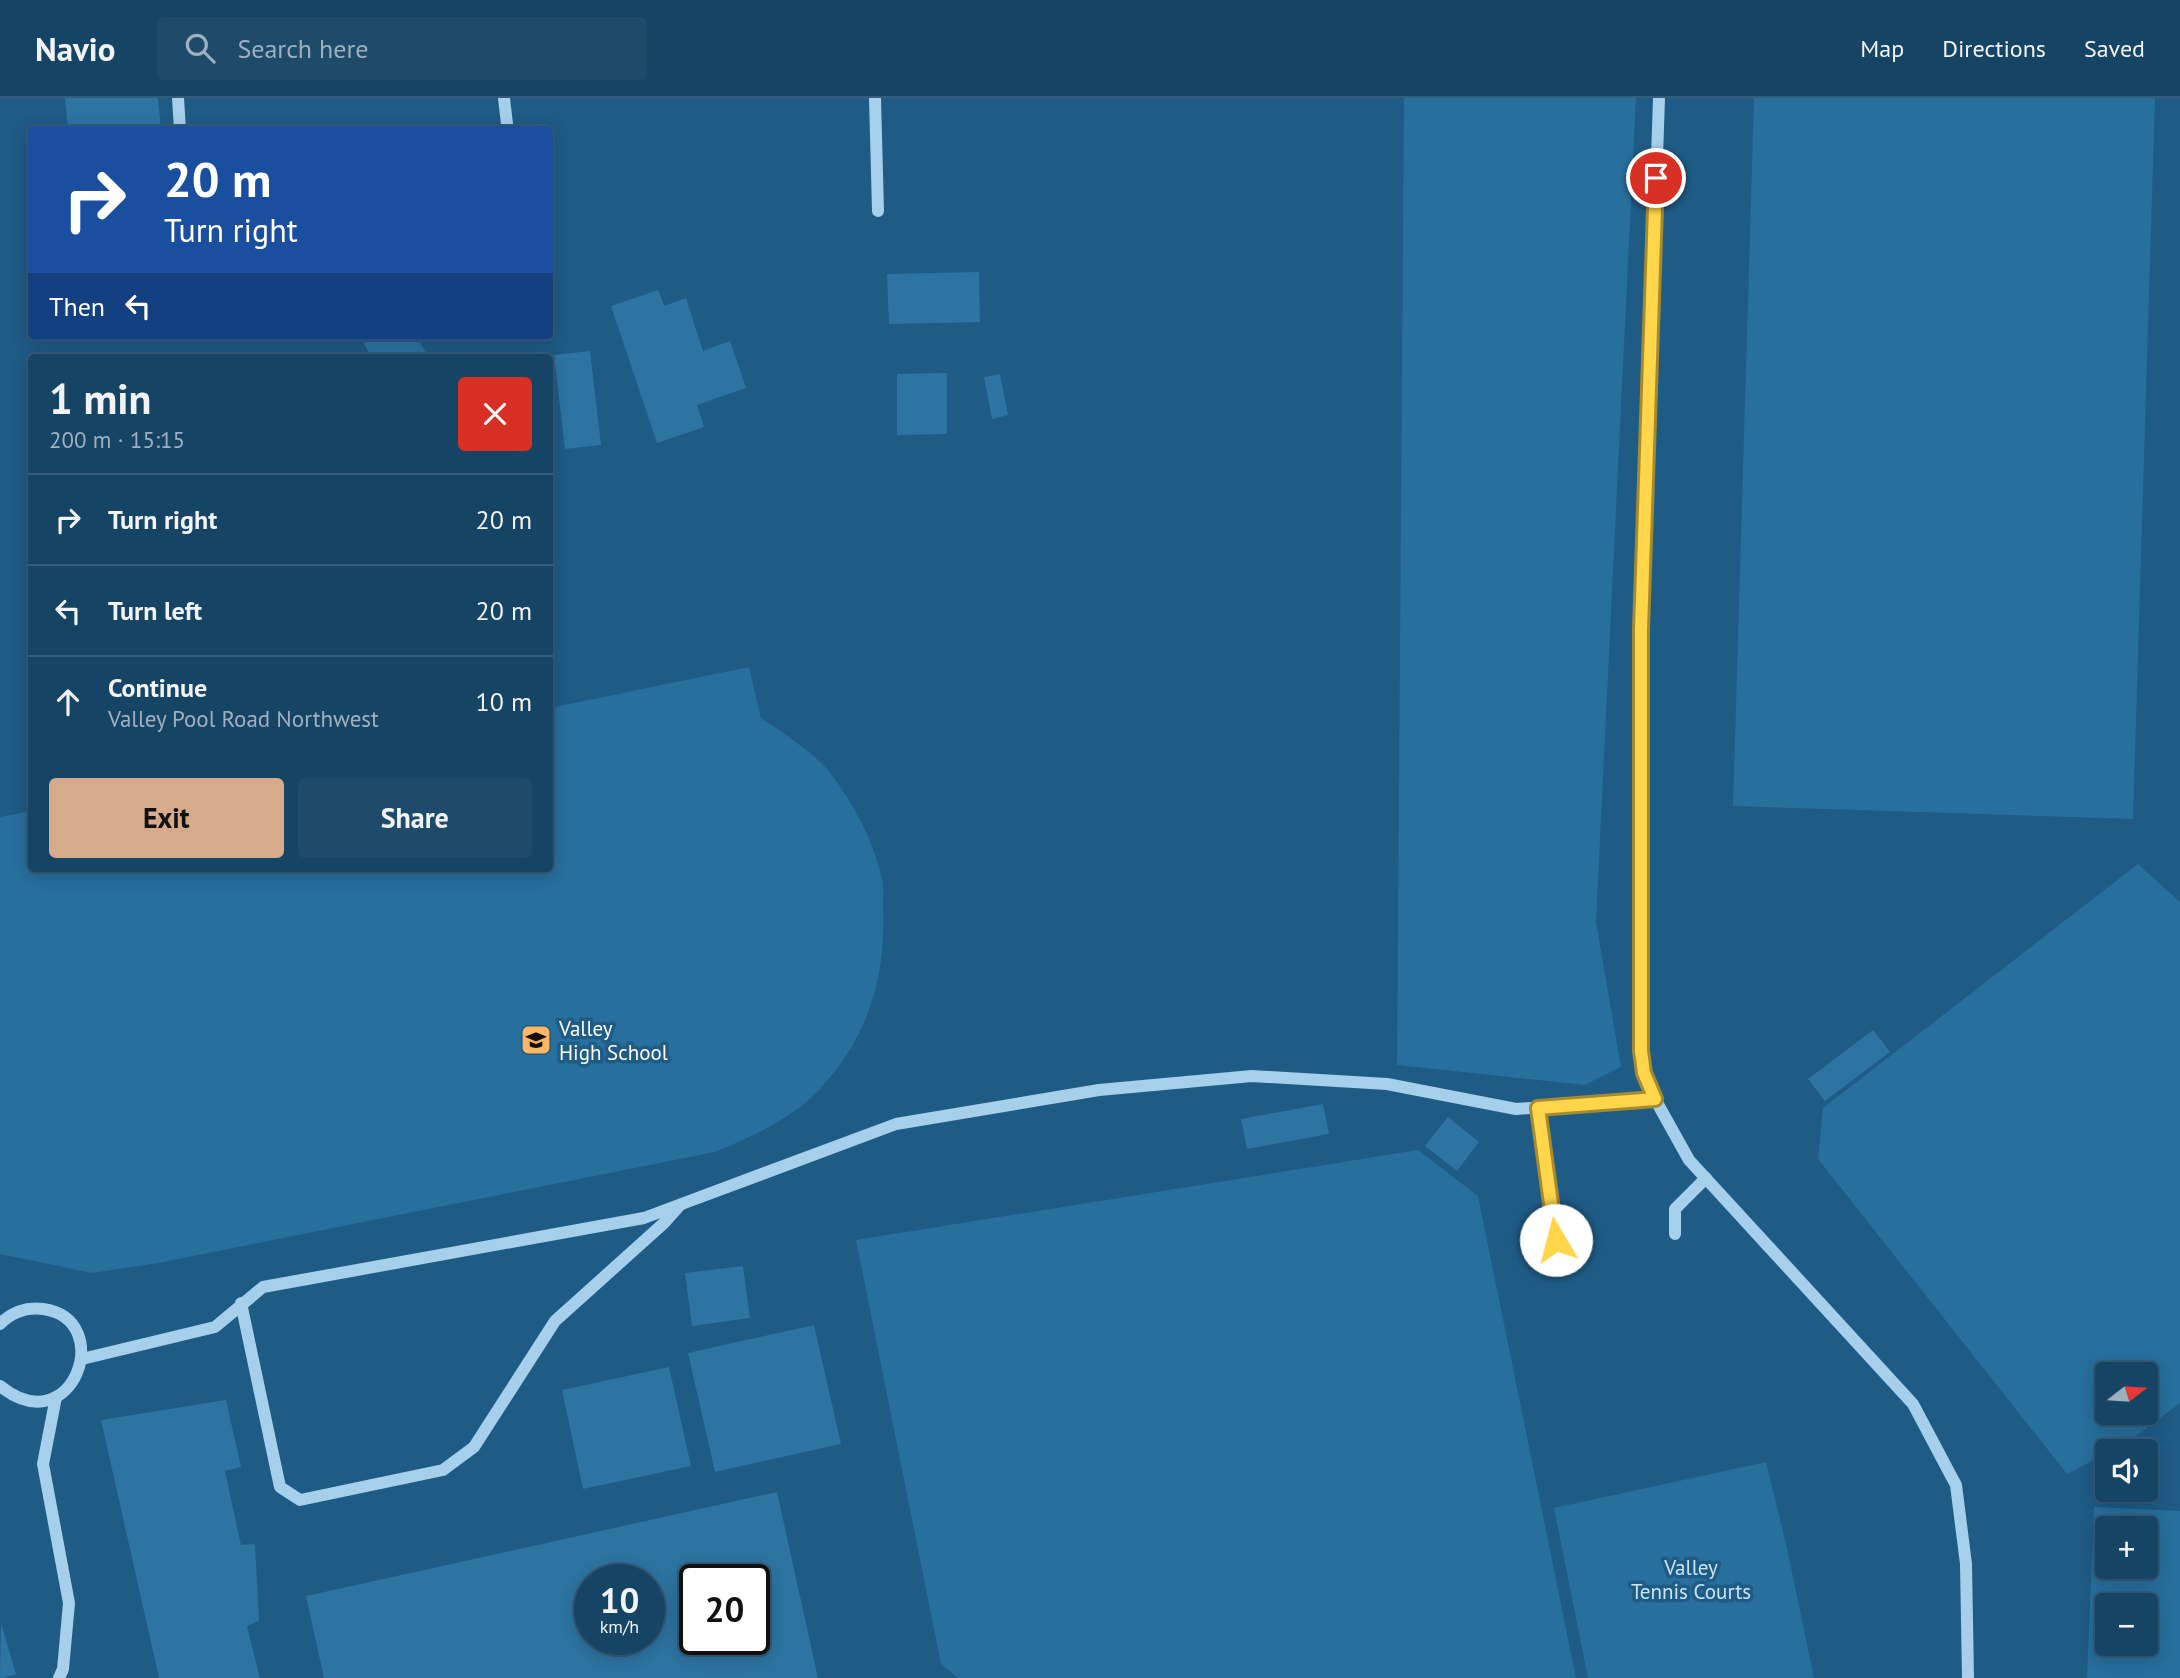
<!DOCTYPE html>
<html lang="en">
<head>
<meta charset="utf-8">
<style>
  body { margin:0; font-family:"PT Sans",sans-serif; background:#1f4b6a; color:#f1f3f6; height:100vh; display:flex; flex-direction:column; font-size:26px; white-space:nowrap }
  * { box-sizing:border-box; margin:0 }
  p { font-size:23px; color:#9eb0bf }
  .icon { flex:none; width:38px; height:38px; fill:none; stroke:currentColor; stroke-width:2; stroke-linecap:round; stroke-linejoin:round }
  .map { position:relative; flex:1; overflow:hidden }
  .panel { position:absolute; left:28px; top:256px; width:525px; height:518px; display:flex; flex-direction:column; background:#164464; border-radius:7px; box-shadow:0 4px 18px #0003,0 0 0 2px #355c78 }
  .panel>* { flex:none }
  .guide { position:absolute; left:28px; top:28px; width:525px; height:214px; border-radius:7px; box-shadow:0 4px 18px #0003,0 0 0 2px #355c78; background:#1a4fa0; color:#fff; overflow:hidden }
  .needle { width:46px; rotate:73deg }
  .controls { position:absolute; left:2095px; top:1264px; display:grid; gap:14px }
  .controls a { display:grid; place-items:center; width:63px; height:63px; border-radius:7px; background:#164464; box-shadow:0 4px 18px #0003,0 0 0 2px #355c78; font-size:35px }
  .speed { position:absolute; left:574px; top:1466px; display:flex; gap:14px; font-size:35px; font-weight:700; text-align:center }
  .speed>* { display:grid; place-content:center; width:91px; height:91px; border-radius:50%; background:#164464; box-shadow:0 4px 18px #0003,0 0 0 2px #355c78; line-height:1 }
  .speed small { font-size:18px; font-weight:400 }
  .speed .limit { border:4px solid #111; border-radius:10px; background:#fff; color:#111 }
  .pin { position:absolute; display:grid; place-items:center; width:60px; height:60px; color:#fff; margin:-30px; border:4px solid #fff; border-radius:50%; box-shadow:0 2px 7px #0007 }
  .me { position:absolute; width:77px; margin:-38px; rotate:352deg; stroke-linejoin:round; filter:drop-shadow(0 0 5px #0008) }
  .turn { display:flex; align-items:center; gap:24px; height:147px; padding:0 21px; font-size:32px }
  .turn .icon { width:91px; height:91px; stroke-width:2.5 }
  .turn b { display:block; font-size:49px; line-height:60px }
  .then { display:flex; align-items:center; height:66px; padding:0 21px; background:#0003; gap:14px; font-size:26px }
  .round { display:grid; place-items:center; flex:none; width:74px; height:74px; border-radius:7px; background:#1f4b6a }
  .headline { display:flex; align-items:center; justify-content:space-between; height:119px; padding:0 21px }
  h1 { font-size:42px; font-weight:600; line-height:52px }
  .button { display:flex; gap:14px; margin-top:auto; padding:14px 21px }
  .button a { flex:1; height:80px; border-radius:7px; background:#d6ab8b; color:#111; font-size:28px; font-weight:600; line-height:80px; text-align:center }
  .button a+a { background:#1f4b6a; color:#f1f3f6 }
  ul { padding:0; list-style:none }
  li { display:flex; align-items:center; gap:21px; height:91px; padding:0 21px; border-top:2px solid #355c78 }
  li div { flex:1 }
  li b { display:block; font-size:26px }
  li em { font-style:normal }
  header { display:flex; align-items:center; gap:42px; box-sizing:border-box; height:98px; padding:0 35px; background:#164464; border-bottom:2px solid #355c78 }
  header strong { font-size:33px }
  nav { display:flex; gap:38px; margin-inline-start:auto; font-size:24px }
  .search { width:490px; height:63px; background:#1f4b6a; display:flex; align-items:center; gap:18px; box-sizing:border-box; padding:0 24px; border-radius:7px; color:#9eb0bf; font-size:26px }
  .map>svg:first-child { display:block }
  .green { fill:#276f9d; fill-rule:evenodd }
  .building { fill:#2d74a2; fill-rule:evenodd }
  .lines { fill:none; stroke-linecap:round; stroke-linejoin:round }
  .minor { stroke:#a5cfea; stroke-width:12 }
  .route-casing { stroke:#a68a30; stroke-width:18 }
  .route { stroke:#ffd54a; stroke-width:12 }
  .labels { text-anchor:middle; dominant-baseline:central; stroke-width:7; stroke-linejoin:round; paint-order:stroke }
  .poi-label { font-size:21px; fill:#fff; stroke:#1e5b85; text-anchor:start }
  .park-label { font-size:21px; fill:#cae6f8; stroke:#1e5b85 }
</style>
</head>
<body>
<header>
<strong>Navio</strong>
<div class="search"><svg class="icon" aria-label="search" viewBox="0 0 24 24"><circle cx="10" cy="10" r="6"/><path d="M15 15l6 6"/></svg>Search here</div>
<nav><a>Map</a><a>Directions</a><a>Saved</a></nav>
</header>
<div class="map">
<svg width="2180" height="1580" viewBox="0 0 2180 1580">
  <rect width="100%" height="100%" fill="#1e5b85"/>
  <g class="green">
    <polygon points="1404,0 1636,0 1596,824 1621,969 1585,987 1397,967"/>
    <polygon points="1754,0 2155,0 2133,721 1733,708"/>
    <path d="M749 569 761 620C781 633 817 657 831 676 854 706 874 744 882 781 884 791 883 802 883 812 886 881 867 941 819 992 790 1022 753 1038 715 1054L158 1165 92 1175 0 1156V719L31 713 32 770H550V610Z"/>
    <path d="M2138 766 2180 804V1305L2127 1345 2107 1353V1355L2067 1376 1818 1061 1823 1010ZM2107 1276H2146V1314H2107Z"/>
    <polygon points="1418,1052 1478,1098 1576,1580 958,1580 941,1566 856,1142"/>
    <polygon points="1766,1364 1787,1450 1814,1580 1588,1580 1554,1410"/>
    <path d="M2094 1409 2180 1413V1580H2087ZM2107 1430H2146V1468H2107ZM2107 1507H2146V1545H2107Z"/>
  </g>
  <g class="building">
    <polygon points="65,0 158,0 161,32 68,32"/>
    <polygon points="979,174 980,224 889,226 887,176"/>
    <polygon points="658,192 664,208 686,200 703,253 730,243 746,290 697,307 704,329 657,345 611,208"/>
    <polygon points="360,238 417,238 428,259 371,259"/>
    <polygon points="590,253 601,347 565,351 554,257"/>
    <polygon points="947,275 947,336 897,337 897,276"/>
    <polygon points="1000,276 1008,317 992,321 984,279"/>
    <polygon points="1873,932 1890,954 1825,1003 1808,981"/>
    <polygon points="1323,1006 1329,1036 1247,1051 1241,1021"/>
    <polygon points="1448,1019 1479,1044 1457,1073 1425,1048"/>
    <polygon points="743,1168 750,1220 692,1228 685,1175"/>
    <polygon points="814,1227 841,1346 715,1374 688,1255"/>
    <polygon points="669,1269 691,1368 583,1391 562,1292"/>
    <polygon points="226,1302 241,1369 225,1373 241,1447 255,1446 259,1523 247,1528 260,1580 159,1580 101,1322"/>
    <path d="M777 1394 818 1580H324L306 1498ZM590 1482H649V1542H590ZM695 1482H754V1542H695Z"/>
    <polygon points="1,1525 16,1576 4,1580 0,1580"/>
  </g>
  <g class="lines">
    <g class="minor">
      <polyline points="178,0 180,32"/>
      <polyline points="504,0 507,26"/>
      <polyline points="875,0 878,113"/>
      <polyline points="1659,0 1641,532 1641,953 1644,975 1655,1001 1689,1062 1913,1306 1949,1374 1956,1387 1966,1466 1968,1580"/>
      <polyline points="1538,1010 1556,1142"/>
      <polyline points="1675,1136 1675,1111 1706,1080"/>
      <polyline points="241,1205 280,1389 300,1402 443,1372 474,1349 555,1223 664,1125 680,1107"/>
      <path d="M0 1226C12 1214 26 1209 43 1211 117 1221 73 1347 0 1288"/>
      <polyline points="82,1261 215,1229 263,1189 644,1120 896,1026 1099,992 1252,978 1387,986 1516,1011 1655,1001"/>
      <polyline points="56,1299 43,1366 69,1505 63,1571 59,1580"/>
    </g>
  </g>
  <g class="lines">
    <g class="route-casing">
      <polyline id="route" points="1556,1142 1538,1010 1655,1001 1644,975 1641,953 1641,532 1656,80"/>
    </g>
    <use href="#route" class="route"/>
  </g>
  <defs>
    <g id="school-square" transform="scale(1.575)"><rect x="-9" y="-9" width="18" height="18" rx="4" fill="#fab664" stroke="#1e5b85"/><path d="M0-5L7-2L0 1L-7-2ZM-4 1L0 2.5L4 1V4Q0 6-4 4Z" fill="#111"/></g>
  </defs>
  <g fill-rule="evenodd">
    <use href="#school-square" x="536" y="942"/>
  </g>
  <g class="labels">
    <g class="poi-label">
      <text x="559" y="930">Valley<tspan x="559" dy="24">High School</tspan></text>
    </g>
    <g class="park-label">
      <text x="1691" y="1469">Valley<tspan x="1691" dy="24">Tennis Courts</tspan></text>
    </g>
  </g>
</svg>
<div class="controls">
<a><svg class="needle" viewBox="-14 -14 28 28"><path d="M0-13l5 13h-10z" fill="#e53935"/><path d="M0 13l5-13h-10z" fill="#9eb0bf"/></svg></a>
<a><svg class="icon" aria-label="sound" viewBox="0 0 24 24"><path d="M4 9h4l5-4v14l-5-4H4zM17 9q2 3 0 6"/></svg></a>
<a>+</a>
<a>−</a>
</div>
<div class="speed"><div>10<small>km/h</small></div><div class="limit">20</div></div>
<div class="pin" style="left:1656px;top:80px;background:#d93025"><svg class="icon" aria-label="arrive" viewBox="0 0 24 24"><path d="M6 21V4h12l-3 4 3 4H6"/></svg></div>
<svg class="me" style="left:1556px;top:1142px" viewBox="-20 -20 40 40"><circle r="19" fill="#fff"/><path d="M0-13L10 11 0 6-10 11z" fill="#ffd54a"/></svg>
<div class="guide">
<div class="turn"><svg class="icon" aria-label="right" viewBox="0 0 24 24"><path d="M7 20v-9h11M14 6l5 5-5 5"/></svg><div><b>20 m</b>Turn right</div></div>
<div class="then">Then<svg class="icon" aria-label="left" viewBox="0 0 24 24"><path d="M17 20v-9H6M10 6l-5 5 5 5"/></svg></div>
</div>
<section class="panel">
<div class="headline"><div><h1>1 min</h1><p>200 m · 15:15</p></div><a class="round" style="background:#d93025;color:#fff"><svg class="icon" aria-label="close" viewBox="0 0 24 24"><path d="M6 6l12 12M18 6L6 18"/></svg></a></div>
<ul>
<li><svg class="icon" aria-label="right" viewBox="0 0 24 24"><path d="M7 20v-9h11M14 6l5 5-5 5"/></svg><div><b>Turn right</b></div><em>20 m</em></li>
<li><svg class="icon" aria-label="left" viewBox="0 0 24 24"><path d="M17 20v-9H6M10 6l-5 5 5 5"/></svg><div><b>Turn left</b></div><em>20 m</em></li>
<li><svg class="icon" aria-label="ahead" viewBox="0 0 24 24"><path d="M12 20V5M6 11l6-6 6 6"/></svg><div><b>Continue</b><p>Valley Pool Road Northwest</p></div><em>10 m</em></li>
</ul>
<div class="button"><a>Exit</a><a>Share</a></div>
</section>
</div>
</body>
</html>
